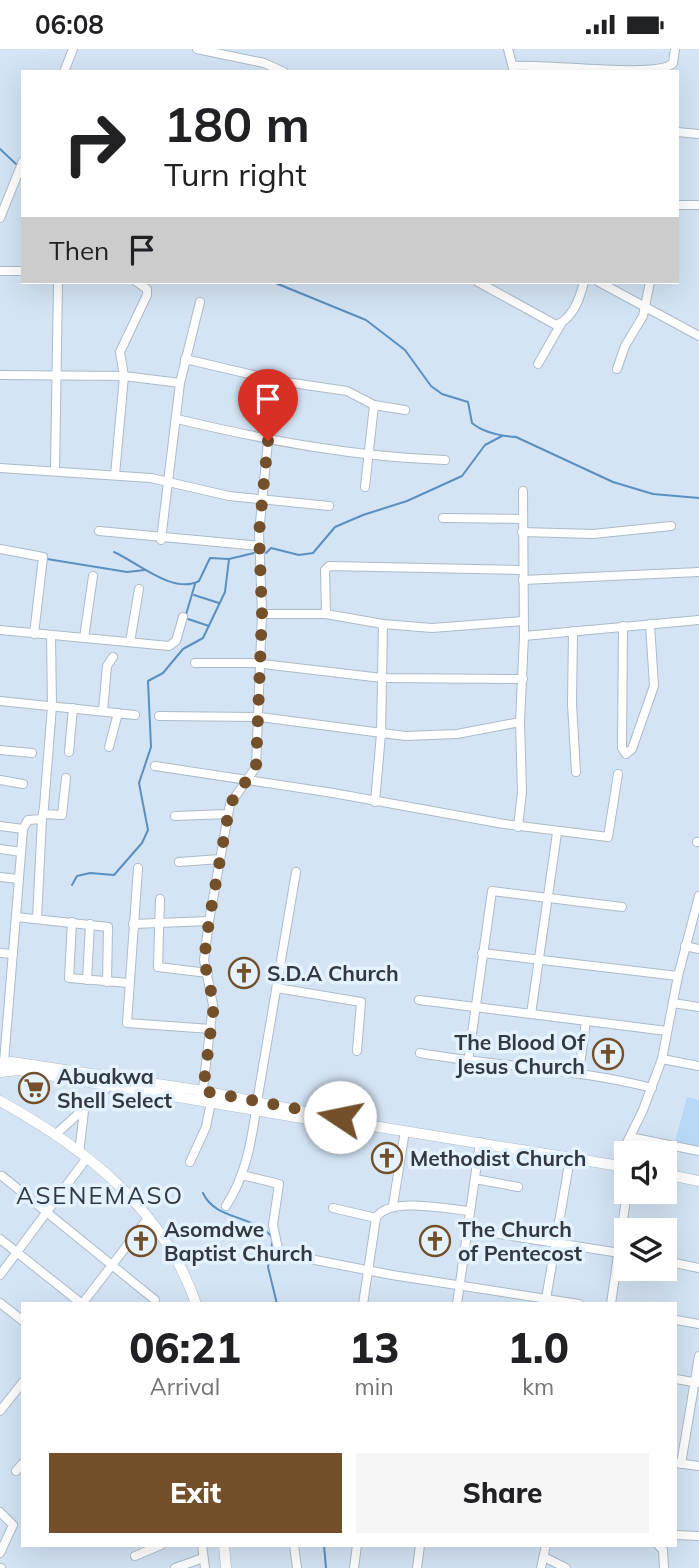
<!DOCTYPE html>
<html lang="en">
<head>
<meta charset="utf-8">
<style>
  body { margin:0; font-family:Mulish,sans-serif; background:#f6f6f6; color:#202124; height:100vh; display:flex; flex-direction:column; font-size:26px; white-space:nowrap }
  * { box-sizing:border-box; margin:0 }
  p { font-size:23px; color:#757577 }
  .icon { flex:none; width:38px; height:38px; fill:none; stroke:currentColor; stroke-width:2; stroke-linecap:round; stroke-linejoin:round }
  .map { position:relative; flex:1; overflow:hidden }
  .panel { position:absolute; left:21px; top:1253px; width:656px; height:245px; display:flex; flex-direction:column; background:#fff; border-radius:0px; box-shadow:0 7px 28px #0002 }
  .panel>* { flex:none }
  .banner { position:absolute; left:21px; top:21px; width:658px; height:214px; border-radius:0px; box-shadow:0 7px 28px #0002; background:#fff; color:#202124; overflow:hidden }
  .tools { position:absolute; left:614px; top:1092px; display:grid; gap:14px }
  .tools a { display:grid; place-items:center; width:63px; height:63px; border-radius:0px; background:#fff; box-shadow:0 7px 28px #0002; font-size:35px }
  .pin { position:absolute; display:grid; place-items:center; width:60px; height:60px; color:#fff; margin:-72px -30px; border-radius:50% 50% 50% 0; rotate:-45deg; box-shadow:0 0 7px #0007 }
  .pin .icon { rotate:45deg }
  .me { position:absolute; width:77px; margin:-38px; rotate:281deg; stroke-linejoin:round; filter:drop-shadow(0 0 5px #0008) }
  .turn { display:flex; align-items:center; gap:24px; height:147px; padding:0 28px; font-size:32px }
  .turn .icon { width:91px; height:91px; stroke-width:2.5 }
  .turn b { display:block; font-size:49px; line-height:60px }
  .then { display:flex; align-items:center; height:66px; padding:0 28px; background:#0003; gap:14px; font-size:26px }
  .eta { display:flex; justify-content:space-evenly; align-items:center; height:119px; text-align:center }
  .eta b { font-size:42px; font-weight:800; line-height:49px }
  .action { display:flex; gap:14px; margin-top:auto; padding:14px 28px }
  .action a { flex:1; height:80px; border-radius:0px; background:#735029; color:#fff; font-size:28px; font-weight:800; line-height:80px; text-align:center }
  .action a+a { background:#f6f6f6; color:#202124 }
  .status { display:flex; justify-content:space-between; align-items:center; height:49px; padding:0 35px; background:#fff; direction:ltr }
  .status svg { height:19px; fill:currentColor }
  .map>svg:first-child { display:block }
  .green { fill:#b8d8f7 }
  .lines { fill:none; stroke-linecap:round; stroke-linejoin:round }
  .stream { stroke:#598fc1; stroke-width:2 }
  .minor-casing { stroke:#abbbca; stroke-width:10 }
  .major-casing { stroke:#abbbca; stroke-width:11 }
  .minor { stroke:#fff; stroke-width:8 }
  .major { stroke:#fff; stroke-width:10 }
  .route { stroke:#735029; stroke-width:12; stroke-dasharray:0 21.6 }
  .labels { text-anchor:middle; dominant-baseline:central; stroke-width:7; stroke-linejoin:round; paint-order:stroke }
  .poi-label { font-size:21px; font-weight:bold; fill:#333940; stroke:#e4f1fe; text-anchor:start }
  .quarter-label { font-size:24px; letter-spacing:2px; fill:#333940; stroke:#e4f1fe }
</style>
</head>
<body>
<div class="status"><b>06:08</b><svg viewBox="0 0 49 12"><path d="M0 12V9h3v3zM5 12V6h3v6zM10 12V3h3v9zM15 12V0h3v12zM26 1h20v11H26zM47 4h2v5h-2z"/></svg></div>
<div class="map">
<svg width="699" height="1519" viewBox="0 0 699 1519">
  <rect width="100%" height="100%" fill="#d4e4f4"/>
  <polygon class="green" points="687,1048 699,1051 699,1103 674,1096"/>
  <g class="lines">
    <g class="stream">
      <polyline points="0,100 17,116"/>
      <path d="M273 233 366 271 405 301 431 337 442 345 468 353 472 374C484 384 501 387 516 388L613 433 653 445 699 449"/>
      <path d="M114 503C137 513 173 546 199 532L210 509 229 510 254 504"/>
      <polyline points="266,504 271,499 299,506 313,504 335,478 363,466 407,452 462,427 485,396 502,387"/>
      <polyline points="47,510 127,523 145,521"/>
      <polyline points="195,535 185,569 209,577"/>
      <polyline points="194,546 219,554"/>
      <polyline points="72,836 77,827 90,824 114,826 142,794 148,781 139,734 151,698 148,632 163,624 183,600 203,589 225,543 229,510"/>
      <path d="M203 1144C215 1172 258 1166 273 1190L268 1218 277 1255"/>
      <polyline points="324,1496 326,1519"/>
    </g>
    <g class="minor-casing">
      <g id="minor">
        <polyline points="197,0 264,14 284,23"/>
        <polyline points="508,0 514,23"/>
        <path d="M513 17C542 14 659 30 673 14L675 0"/>
        <polyline points="64,23 73,0"/>
        <polyline points="677,83 699,85"/>
        <polyline points="677,156 699,156"/>
        <polyline points="0,169 23,112"/>
        <polyline points="0,222 23,222"/>
        <path d="M478 233 556 276C573 270 580 249 584 233"/>
        <polyline points="599,233 699,287"/>
        <polyline points="185,310 279,332 347,342 374,356 405,361"/>
        <polyline points="538,315 561,275"/>
        <polyline points="617,320 625,297 643,267 650,233"/>
        <polyline points="0,326 124,327 180,334"/>
        <path d="M177 370C265 391 354 408 445 411"/>
        <polyline points="0,419 151,429 229,447 329,457"/>
        <polyline points="55,421 58,233"/>
        <polyline points="115,426 124,327 120,303 147,246 147,240 137,233"/>
        <polyline points="365,438 374,356"/>
        <polyline points="443,469 522,470"/>
        <polyline points="99,482 260,497"/>
        <polyline points="522,483 593,485 671,477"/>
        <polyline points="161,491 180,334 200,253"/>
        <polyline points="0,500 43,508 34,585"/>
        <polyline points="523,531 699,523"/>
        <polyline points="262,565 326,565 383,575 432,579 523,572"/>
        <polyline points="326,565 325,521 329,517 523,521"/>
        <polyline points="623,577 622,699 626,705 632,700 654,637 650,575"/>
        <polyline points="0,581 169,597 176,592 183,568"/>
        <polyline points="573,582 572,655 576,723"/>
        <polyline points="524,587 699,571"/>
        <polyline points="84,589 93,527"/>
        <polyline points="130,593 139,540"/>
        <polyline points="195,614 254,614 382,629 523,630"/>
        <polyline points="0,652 135,666"/>
        <polyline points="103,662 107,617 113,608"/>
        <polyline points="159,667 260,668 405,687 457,685 520,673"/>
        <polyline points="109,698 118,664"/>
        <polyline points="0,701 32,704"/>
        <polyline points="69,703 73,659"/>
        <polyline points="155,717 333,744 504,775 608,788 618,725"/>
        <polyline points="0,731 23,735"/>
        <polyline points="375,753 381,685 383,575"/>
        <polyline points="43,765 62,766 66,729"/>
        <polyline points="175,767 228,765"/>
        <polyline points="0,777 23,780"/>
        <polyline points="518,778 522,743 520,673 524,587 523,442"/>
        <polyline points="697,793 699,793"/>
        <polyline points="0,800 21,803"/>
        <polyline points="179,813 220,810"/>
        <polyline points="138,819 127,974 211,980"/>
        <polyline points="0,828 19,830"/>
        <polyline points="160,850 158,918 208,924"/>
        <polyline points="16,868 108,878 107,933"/>
        <polyline points="37,870 42,770"/>
        <polyline points="72,873 69,929 129,934"/>
        <polyline points="133,875 209,872"/>
        <polyline points="685,897 699,900"/>
        <polyline points="0,904 13,905"/>
        <polyline points="482,904 678,927"/>
        <polyline points="87,931 90,875"/>
        <polyline points="277,939 361,953 357,1002"/>
        <polyline points="419,951 667,982"/>
        <polyline points="673,954 699,958"/>
        <polyline points="531,965 557,784"/>
        <path d="M420 1004C497 1018 575 1019 652 1039"/>
        <polyline points="662,1010 699,1017"/>
        <polyline points="4,1013 23,780 28,771 42,770 44,758 52,657 51,587"/>
        <polyline points="468,1013 492,842 622,858"/>
        <polyline points="579,1023 586,972"/>
        <polyline points="202,1048 213,956 204,911 209,872 230,755 256,718 262,565 259,484 268,392 279,332"/>
        <polyline points="257,1053 296,823"/>
        <polyline points="55,1086 110,1036"/>
        <polyline points="630,1088 699,1102"/>
        <polyline points="79,1104 84,1062"/>
        <polyline points="190,1113 206,1078 211,1053"/>
        <polyline points="616,1116 643,1061 662,1010 678,927 699,847"/>
        <polyline points="242,1126 279,1135 273,1176 279,1204 392,1226 579,1255"/>
        <polyline points="2,1127 155,1251"/>
        <polyline points="475,1130 518,1138"/>
        <polyline points="393,1156 405,1082"/>
        <path d="M226 1157C245 1128 251 1095 256 1061"/>
        <polyline points="333,1159 376,1169"/>
        <polyline points="468,1180 626,1205"/>
        <polyline points="0,1190 82,1255"/>
        <polyline points="665,1212 699,1219"/>
        <polyline points="0,1226 86,1110"/>
        <polyline points="546,1250 570,1109"/>
        <polyline points="0,1254 23,1272"/>
        <polyline points="82,1255 149,1168"/>
        <path d="M363 1255 376 1169C388 1147 447 1160 470 1162"/>
        <polyline points="457,1255 480,1093"/>
        <polyline points="611,1255 627,1143"/>
        <polyline points="676,1271 699,1275"/>
        <polyline points="676,1330 699,1334"/>
        <polyline points="0,1362 23,1333"/>
        <polyline points="676,1414 699,1417"/>
        <polyline points="681,1415 699,1307"/>
        <polyline points="16,1422 23,1414"/>
        <polyline points="0,1463 13,1476 0,1504"/>
        <polyline points="676,1486 699,1487"/>
        <polyline points="202,1496 205,1519"/>
        <polyline points="294,1496 297,1519"/>
        <polyline points="658,1496 663,1501 664,1519"/>
        <polyline points="135,1507 161,1496"/>
        <polyline points="544,1508 566,1519"/>
        <polyline points="0,1519 1,1519"/>
        <polyline points="175,1519 203,1509"/>
        <polyline points="354,1519 357,1496"/>
        <polyline points="417,1519 420,1496"/>
        <polyline points="541,1519 546,1496"/>
      </g>
    </g>
    <g class="major-casing">
      <g id="major">
        <polyline points="0,1014 12,1013 203,1042 373,1077 626,1118"/>
        <polyline points="0,1023 19,1021 349,1077"/>
        <path d="M0 1052C85 1099 164 1160 196 1255"/>
        <polyline points="665,1125 699,1132"/>
        <polyline points="224,1496 226,1519"/>
      </g>
    </g>
    <use href="#minor" class="minor"/>
    <use href="#major" class="major"/>
  </g>
  <g class="lines">
    <polyline class="route" points="268,392 259,484 262,565 256,718 230,755 209,872 204,911 214,956 203,1042 340,1068"/>
  </g>
  <defs>
    <g id="church-ring" transform="scale(1.575)"><circle r="9.5" fill="#e4f1fe" stroke="#735029" stroke-width="1.5"/><path d="M-1.2-6h2.4v3.5h3.3v2.4h-3.3V6h-2.4V-.1h-3.3v-2.4h3.3Z" fill="#735029"/></g>
    <g id="supermarket-ring" transform="scale(1.575)"><circle r="9.5" fill="#e4f1fe" stroke="#735029" stroke-width="1.5"/><path d="M-6-5.5h2.5l.6 2H6L4.5 2H-2.5L-4.4-4H-6ZM-1.5 3.2a1.3 1.3 0 1 0 .1 0ZM3 3.2a1.3 1.3 0 1 0 .1 0Z" fill="#735029"/></g>
  </defs>
  <g fill-rule="evenodd">
    <use href="#church-ring" x="244" y="924"/>
    <use href="#church-ring" x="608" y="1005"/>
    <use href="#supermarket-ring" x="34" y="1039"/>
    <use href="#church-ring" x="387" y="1109"/>
    <use href="#church-ring" x="141" y="1192"/>
    <use href="#church-ring" x="435" y="1192"/>
  </g>
  <g class="labels">
    <g class="poi-label">
      <text x="267" y="924">S.D.A Church</text>
      <text x="585" y="993" text-anchor="end">The Blood Of<tspan x="585" dy="24">Jesus Church</tspan></text>
      <text x="57" y="1027">Abuakwa<tspan x="57" dy="24">Shell Select</tspan></text>
      <text x="410" y="1109">Methodist Church</text>
      <text x="164" y="1180">Asomdwe<tspan x="164" dy="24">Baptist Church</tspan></text>
      <text x="458" y="1180">The Church<tspan x="458" dy="24">of Pentecost</tspan></text>
    </g>
    <g class="quarter-label">
      <text x="100" y="1146">ASENEMASO</text>
    </g>
  </g>
</svg>
<div class="tools">
<a><svg class="icon" aria-label="sound" viewBox="0 0 24 24"><path d="M4 9h4l5-4v14l-5-4H4zM17 9q2 3 0 6"/></svg></a>
<a><svg class="icon" aria-label="layers" viewBox="0 0 24 24"><path d="M12 4l9 5-9 5-9-5zM3 14l9 5 9-5"/></svg></a>
</div>
<div class="pin" style="left:268px;top:392px;background:#d93025"><svg class="icon" aria-label="arrive" viewBox="0 0 24 24"><path d="M6 21V4h12l-3 4 3 4H6"/></svg></div>
<svg class="me" style="left:340px;top:1068px" viewBox="-20 -20 40 40"><circle r="19" fill="#fff"/><path d="M0-13L10 11 0 6-10 11z" fill="#735029"/></svg>
<div class="banner">
<div class="turn"><svg class="icon" aria-label="right" viewBox="0 0 24 24"><path d="M7 20v-9h11M14 6l5 5-5 5"/></svg><div><b>180 m</b>Turn right</div></div>
<div class="then">Then<svg class="icon" aria-label="arrive" viewBox="0 0 24 24"><path d="M6 21V4h12l-3 4 3 4H6"/></svg></div>
</div>
<section class="panel">
<div class="eta">
<div><b>06:21</b><p>Arrival</p></div>
<div><b>13</b><p>min</p></div>
<div><b>1.0</b><p>km</p></div>
</div>
<div class="action"><a>Exit</a><a>Share</a></div>
</section>
</div>
</body>
</html>
